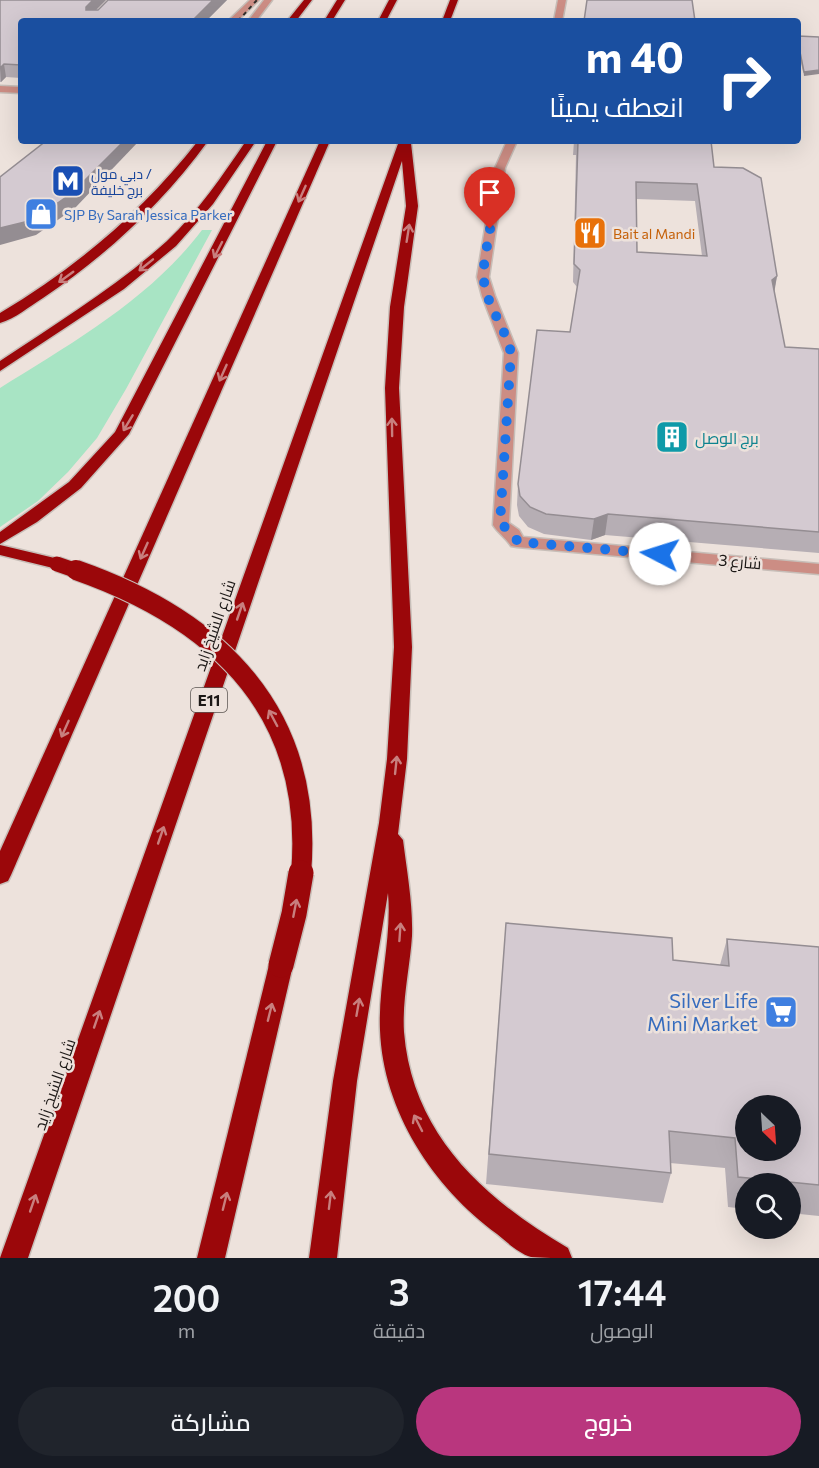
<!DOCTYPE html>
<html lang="ar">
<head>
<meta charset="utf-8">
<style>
  body { margin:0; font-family:Commissioner,Cairo,sans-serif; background:#20242c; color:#f1f3f6; direction:rtl; height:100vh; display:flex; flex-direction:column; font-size:22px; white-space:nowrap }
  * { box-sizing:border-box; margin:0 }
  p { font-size:20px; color:#9ea1a6 }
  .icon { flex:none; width:33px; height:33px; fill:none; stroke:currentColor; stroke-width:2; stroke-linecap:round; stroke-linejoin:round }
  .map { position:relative; height:1258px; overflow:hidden; direction:ltr }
  .drawer { display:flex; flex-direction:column; background:#171b24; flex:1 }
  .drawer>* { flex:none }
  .hud { position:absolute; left:18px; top:18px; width:783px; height:126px; border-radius:6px; box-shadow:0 6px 24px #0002; direction:rtl; background:#1a4fa0; color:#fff; overflow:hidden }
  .needle { width:39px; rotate:155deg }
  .controls { position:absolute; left:735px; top:1095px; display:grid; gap:12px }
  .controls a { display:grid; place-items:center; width:66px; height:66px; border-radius:50%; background:#171b24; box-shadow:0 6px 24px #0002; font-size:30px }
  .pin { position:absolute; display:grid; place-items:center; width:51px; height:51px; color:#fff; margin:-62px -26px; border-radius:50% 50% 50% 0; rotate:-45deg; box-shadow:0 0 6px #0007 }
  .pin .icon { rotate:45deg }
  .me { position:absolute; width:66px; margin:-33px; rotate:275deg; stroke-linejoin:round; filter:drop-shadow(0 0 4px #0008) }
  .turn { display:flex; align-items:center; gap:21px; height:126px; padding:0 18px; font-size:27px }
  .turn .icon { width:78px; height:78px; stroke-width:2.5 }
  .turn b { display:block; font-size:42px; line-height:51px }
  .eta { display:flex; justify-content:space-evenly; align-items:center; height:102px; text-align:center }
  .eta b { font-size:36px; font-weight:600; line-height:42px }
  .action { display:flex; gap:12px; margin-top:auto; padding:12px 18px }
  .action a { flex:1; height:69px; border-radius:36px; background:#b9367e; color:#fff; font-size:24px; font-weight:600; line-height:69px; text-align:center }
  .action a+a { background:#20242c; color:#f1f3f6 }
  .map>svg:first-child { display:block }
  .green { fill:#a8e4c4 }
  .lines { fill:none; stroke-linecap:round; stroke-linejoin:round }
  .minor-casing { stroke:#c7beb8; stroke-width:3 }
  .highway-casing { stroke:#c7beb8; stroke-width:3 }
  .minor { fill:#cc8d84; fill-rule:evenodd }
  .highway { fill:#9b070a; fill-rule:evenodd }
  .rail { stroke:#322e2b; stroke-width:2; stroke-dasharray:4 4; stroke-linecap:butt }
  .highway-bridge-far2-casing { stroke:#c7beb8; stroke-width:17; stroke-linecap:butt }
  .highway-bridge-far1-casing { stroke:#c7beb8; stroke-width:22; stroke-linecap:butt }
  .highway-bridge-casing { stroke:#c7beb8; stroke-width:28; stroke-linecap:butt }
  .highway-bridge-far2 { stroke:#9b070a; stroke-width:15 }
  .highway-bridge-far1 { stroke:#9b070a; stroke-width:20 }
  .highway-bridge { stroke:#9b070a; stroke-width:25 }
  .wall { fill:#b6aeb4; fill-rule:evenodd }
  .shaded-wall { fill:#948d92 }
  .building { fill:#d4cad1; stroke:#948d92; stroke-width:1.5; fill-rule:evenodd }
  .oneway { stroke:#c87f7e }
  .route { stroke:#1a73e8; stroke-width:10; stroke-dasharray:0 18 }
  .labels { text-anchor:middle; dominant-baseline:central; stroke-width:5; stroke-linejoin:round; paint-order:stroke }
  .far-transit-label { font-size:14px; fill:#164399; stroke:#ede2dc; text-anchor:start }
  .far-shop-label { font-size:14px; fill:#366cbe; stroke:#ede2dc; text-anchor:start }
  .far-food-label { font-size:14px; fill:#c56008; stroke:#ede2dc; text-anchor:start }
  .shield { fill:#ede2dc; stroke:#5b5551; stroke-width:1.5 }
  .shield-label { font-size:15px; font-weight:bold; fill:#1c1816 }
  .culture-label { font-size:16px; fill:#0d838f; stroke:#ede2dc; text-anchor:start }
  .street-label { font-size:16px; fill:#1c1816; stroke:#ede2dc }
  .near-shop-label { font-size:20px; fill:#366cbe; stroke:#ede2dc; text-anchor:end }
</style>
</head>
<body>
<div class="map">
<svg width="819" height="1258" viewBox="0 0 819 1258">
  <rect width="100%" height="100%" fill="#ede2dc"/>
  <path class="green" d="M202 230H212L126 389 97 438 68 472 38 501 0 527V388C72 343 150 299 202 230Z"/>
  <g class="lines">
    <g class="minor-casing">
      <g id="minor">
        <polygon points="250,0 259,0 237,21 228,21"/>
        <polygon points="264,0 272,0 256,21 248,21"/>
        <polygon points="558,0 566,0 562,21 554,21"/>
        <polygon points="0,86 21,87 21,93 0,92"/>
        <path d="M507 141H517L505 168 489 277 495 296 518 353 509 523 519 530 523 537 819 564V574L517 547 511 546C506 538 498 533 493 525L504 353 482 296 477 277 495 168Z"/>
      </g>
    </g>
    <g class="highway-casing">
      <g id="highway">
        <polygon points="304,0 312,0 296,21 287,21"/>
        <polygon points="337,0 345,0 332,21 324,21"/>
        <polygon points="389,0 397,0 386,21 378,21"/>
        <polygon points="450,0 458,0 450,21 442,21"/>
        <path d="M198 141H208C163 203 107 255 43 298 30 306 15 319 0 323V313C77 267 142 212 198 141Z"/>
        <path d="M246 141H256L213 204 176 246 124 289 0 371V361C57 323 116 287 167 241 198 212 222 176 246 141Z"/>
        <polygon points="267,141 277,141 129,434 81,488 37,522 0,544 0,532 69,482 115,432"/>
        <polygon points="320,141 330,141 11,875 8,881 0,884 0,851"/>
        <path d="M399 141 411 143 418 206 404 307 399 388 412 647 407 759 398 834 403 840C407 872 413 904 412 936 410 967 402 1000 404 1032 412 1134 484 1199 568 1248L572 1258C560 1258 542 1258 531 1257 518 1253 507 1242 497 1234 433 1187 383 1111 380 1030 378 984 392 939 388 893L357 1081 337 1258H309L333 1081 379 823 387 759 394 647 385 388 390 307 406 206 402 161 28 1258H0Z"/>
        <polygon points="0,545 63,560 65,564 63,568 57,569 0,555"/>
        <polygon points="281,955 289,958 293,965 225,1258 197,1258 269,965 273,958"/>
      </g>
    </g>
    <use href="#minor" class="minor"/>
    <use href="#highway" class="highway"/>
    <polyline class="rail" points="238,21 257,0"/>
    <g class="highway-bridge-far2-casing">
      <polyline id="highway-bridge-far2" points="57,564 80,572"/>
    </g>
    <g class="highway-bridge-far1-casing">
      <path id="highway-bridge-far1" d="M76 570C219 620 315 713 301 874"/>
    </g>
    <g class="highway-bridge-casing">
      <polyline id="highway-bridge" points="281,965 294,914 301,873"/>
    </g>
    <use href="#highway-bridge-far2" class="highway-bridge-far2"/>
    <use href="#highway-bridge-far1" class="highway-bridge-far1"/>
    <use href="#highway-bridge" class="highway-bridge"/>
  </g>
  <g class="wall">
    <polygon points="0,0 106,0 96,10 98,10 108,0 227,0 206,21 21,21 21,78 6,77 1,82 0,82"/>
    <polygon points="798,36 819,37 804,76 798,50"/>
    <path d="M574 141H711L714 167 777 276 774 291 785 347 819 349V553L605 535 591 540 544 534 528 527 519 516 517 505 518 484 570 332 577 287 573 282 576 155H573ZM636 199 695 201 702 256 637 252Z"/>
    <polygon points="506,923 673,960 720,965 727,939 819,947 819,1216 790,1213 790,1184 746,1184 746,1209 728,1207 725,1168 670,1163 671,1173 663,1203 486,1184"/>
  </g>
  <g class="shaded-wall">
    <polygon points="93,0 106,0 87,19 86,7"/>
    <polygon points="213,0 227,0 206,21 192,21"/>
    <polygon points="4,64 6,77 1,82 0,68"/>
    <polygon points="819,70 819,74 804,76 804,72"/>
    <polygon points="124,141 139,141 75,208 36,235 0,245 0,228"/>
    <polygon points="777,276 774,294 772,280"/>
    <polygon points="608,514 605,535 591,540 594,519"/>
  </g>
  <g class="building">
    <polygon points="0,0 93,0 86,7 86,10 98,10 108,0 213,0 192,21 21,21 21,65 4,64 0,68"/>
    <polygon points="587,0 692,0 695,21 584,21"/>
    <polygon points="798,36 819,37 819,70 804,72 798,42"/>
    <polygon points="46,141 124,141 72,193 33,220 0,228 0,177"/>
    <path d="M578 141H711L714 167 743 168 761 178 777 276 772 280 785 347 819 349V532L608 514 594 519 546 514 530 507 520 496 518 484 537 330 570 332 580 270 574 264ZM636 182 697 184 707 256 637 252Z"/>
    <path d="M506 923 672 938 673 960 729 966 727 939 819 947V1185L738 1177 735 1138 669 1131 671 1173 489 1154ZM746 1106H790V1150H746Z"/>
  </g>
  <defs><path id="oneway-shaft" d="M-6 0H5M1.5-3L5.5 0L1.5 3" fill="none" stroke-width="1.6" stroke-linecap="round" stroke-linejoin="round" transform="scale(1.5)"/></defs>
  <g class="oneway">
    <use href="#oneway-shaft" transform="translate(302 194) rotate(114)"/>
    <use href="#oneway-shaft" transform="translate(408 233) rotate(-81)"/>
    <use href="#oneway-shaft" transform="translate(218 250) rotate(117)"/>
    <use href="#oneway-shaft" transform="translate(146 265) rotate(141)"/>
    <use href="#oneway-shaft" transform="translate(66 277) rotate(144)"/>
    <use href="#oneway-shaft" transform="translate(223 373) rotate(114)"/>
    <use href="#oneway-shaft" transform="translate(128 423) rotate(121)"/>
    <use href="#oneway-shaft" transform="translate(392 427) rotate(-91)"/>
    <use href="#oneway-shaft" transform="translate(144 551) rotate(114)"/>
    <use href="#oneway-shaft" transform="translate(240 611) rotate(-71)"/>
    <use href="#oneway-shaft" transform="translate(273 718) rotate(-118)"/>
    <use href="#oneway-shaft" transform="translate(65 729) rotate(114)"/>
    <use href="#oneway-shaft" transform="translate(396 765) rotate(-84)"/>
    <use href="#oneway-shaft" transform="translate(161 835) rotate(-71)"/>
    <use href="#oneway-shaft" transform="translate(295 908) rotate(-79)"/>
    <use href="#oneway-shaft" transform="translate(400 932) rotate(-86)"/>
    <use href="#oneway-shaft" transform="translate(358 1007) rotate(-80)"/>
    <use href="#oneway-shaft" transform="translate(270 1012) rotate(-76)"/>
    <use href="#oneway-shaft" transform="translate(97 1019) rotate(-71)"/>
    <use href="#oneway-shaft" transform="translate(418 1123) rotate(-117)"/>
    <use href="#oneway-shaft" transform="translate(330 1200) rotate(-83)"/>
    <use href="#oneway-shaft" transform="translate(225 1201) rotate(-76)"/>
    <use href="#oneway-shaft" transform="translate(33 1203) rotate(-71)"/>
  </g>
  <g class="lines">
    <path class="route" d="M490 229C487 249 480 272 486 291 492 313 505 328 511 353L500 523 513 534 518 542 660 554"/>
  </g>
  <defs>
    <g id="metro-square" transform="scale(1.725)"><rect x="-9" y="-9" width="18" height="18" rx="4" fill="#1a4fb4" stroke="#ede2dc"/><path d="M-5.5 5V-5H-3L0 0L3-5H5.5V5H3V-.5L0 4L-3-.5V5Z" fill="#fff"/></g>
    <g id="shop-square" transform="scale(1.725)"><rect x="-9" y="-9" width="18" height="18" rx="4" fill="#3f7fe0" stroke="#ede2dc"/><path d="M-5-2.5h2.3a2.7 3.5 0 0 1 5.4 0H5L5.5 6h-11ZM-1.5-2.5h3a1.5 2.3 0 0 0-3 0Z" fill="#fff"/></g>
    <g id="restaurant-square" transform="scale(1.725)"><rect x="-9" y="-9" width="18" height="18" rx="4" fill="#e8710a" stroke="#ede2dc"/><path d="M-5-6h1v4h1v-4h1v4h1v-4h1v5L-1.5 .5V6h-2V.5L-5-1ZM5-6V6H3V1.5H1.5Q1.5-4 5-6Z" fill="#fff"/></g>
    <g id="building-square" transform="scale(1.725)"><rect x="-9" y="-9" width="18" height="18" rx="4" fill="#0f9aa8" stroke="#ede2dc"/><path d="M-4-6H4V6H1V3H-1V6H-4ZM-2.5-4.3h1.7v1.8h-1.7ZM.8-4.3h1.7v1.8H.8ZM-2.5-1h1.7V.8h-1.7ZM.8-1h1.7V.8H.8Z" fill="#fff"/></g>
    <g id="supermarket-square" transform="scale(1.725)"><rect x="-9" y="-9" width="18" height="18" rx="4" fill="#3f7fe0" stroke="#ede2dc"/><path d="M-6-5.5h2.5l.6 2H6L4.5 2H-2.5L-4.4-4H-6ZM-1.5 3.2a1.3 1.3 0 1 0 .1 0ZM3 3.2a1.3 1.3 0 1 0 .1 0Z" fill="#fff"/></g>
  </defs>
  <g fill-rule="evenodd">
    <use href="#metro-square" x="68" y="181"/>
    <use href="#shop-square" x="41" y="214"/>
    <use href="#restaurant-square" x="590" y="233"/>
    <use href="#building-square" x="672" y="437"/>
    <use href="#supermarket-square" x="781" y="1012"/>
  </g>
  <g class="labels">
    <g class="far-transit-label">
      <text x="91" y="173">دبي مول /<tspan x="91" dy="16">برج خليفة</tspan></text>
    </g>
    <g class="far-shop-label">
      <text x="64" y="214">SJP By Sarah Jessica Parker</text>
    </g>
    <g class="far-food-label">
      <text x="613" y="233">Bait al Mandi</text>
    </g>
    <rect class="shield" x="191" y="688" width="36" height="24" rx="4.5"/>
    <g class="shield-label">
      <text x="209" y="700">E11</text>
    </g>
    <g class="culture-label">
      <text x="695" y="437">برج الوصل</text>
    </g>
    <g class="street-label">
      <text transform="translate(740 561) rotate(5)">شارع 3</text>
      <text transform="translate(214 625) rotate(-71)">شارع الشيخ زايد</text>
      <text transform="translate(54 1084) rotate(-71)">شارع الشيخ زايد</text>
    </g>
    <g class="near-shop-label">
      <text x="758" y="1000">Silver Life<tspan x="758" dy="23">Mini Market</tspan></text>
    </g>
  </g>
</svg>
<div class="controls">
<a><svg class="needle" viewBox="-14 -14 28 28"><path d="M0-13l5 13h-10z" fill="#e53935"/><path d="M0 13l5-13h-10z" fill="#9ea1a6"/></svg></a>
<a><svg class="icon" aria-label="search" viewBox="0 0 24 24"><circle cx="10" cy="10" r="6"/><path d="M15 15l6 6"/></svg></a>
</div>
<div class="pin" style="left:490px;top:229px;background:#d93025"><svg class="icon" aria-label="arrive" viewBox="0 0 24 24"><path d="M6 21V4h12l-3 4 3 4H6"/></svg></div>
<svg class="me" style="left:660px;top:554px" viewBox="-20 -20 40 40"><circle r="19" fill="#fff"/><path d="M0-13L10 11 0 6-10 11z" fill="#1a73e8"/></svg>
<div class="hud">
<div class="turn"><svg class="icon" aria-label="right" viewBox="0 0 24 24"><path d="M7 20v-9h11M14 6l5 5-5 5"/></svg><div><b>40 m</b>انعطف يمينًا</div></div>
</div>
</div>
<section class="drawer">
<div class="eta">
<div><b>17:44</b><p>الوصول</p></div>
<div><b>3</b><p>دقيقة</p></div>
<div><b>200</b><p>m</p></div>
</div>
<div class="action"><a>خروج</a><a>مشاركة</a></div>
</section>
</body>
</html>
